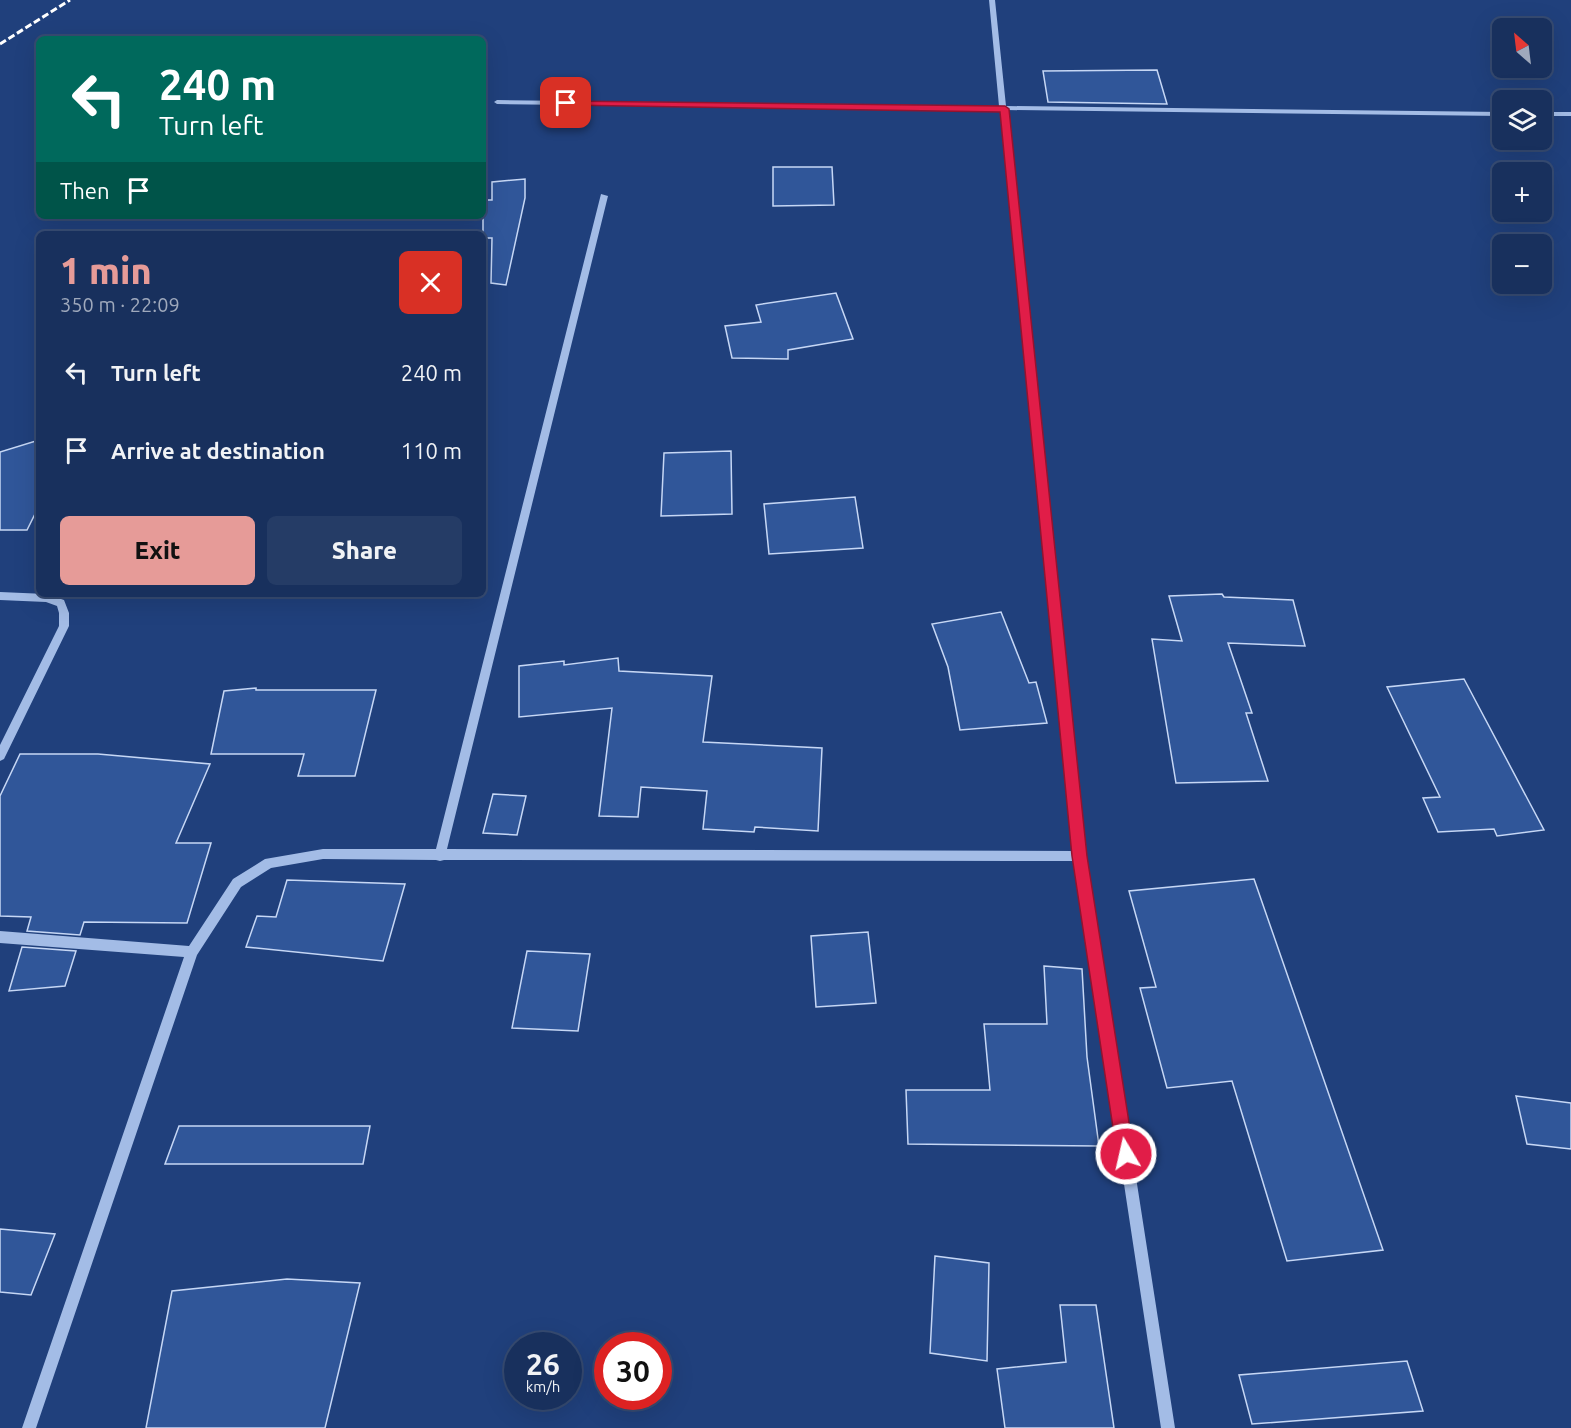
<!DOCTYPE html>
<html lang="en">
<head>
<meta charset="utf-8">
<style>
  body { margin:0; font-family:Ubuntu,sans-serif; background:#253c66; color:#f1f3f6; height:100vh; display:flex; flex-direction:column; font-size:22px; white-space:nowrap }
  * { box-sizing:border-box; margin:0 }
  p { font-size:20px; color:#9fa9bc }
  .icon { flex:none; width:33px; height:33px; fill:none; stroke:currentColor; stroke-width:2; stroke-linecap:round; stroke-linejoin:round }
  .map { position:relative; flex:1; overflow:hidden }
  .drawer { position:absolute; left:36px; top:231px; width:450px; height:366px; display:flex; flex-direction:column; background:#18305d; border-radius:9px; box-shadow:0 6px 24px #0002,0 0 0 2px #364b72 }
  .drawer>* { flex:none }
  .guide { position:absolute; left:36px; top:36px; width:450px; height:183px; border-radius:9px; box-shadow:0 6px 24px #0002,0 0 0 2px #364b72; background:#00695c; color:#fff; overflow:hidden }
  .needle { width:39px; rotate:332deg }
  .fabs { position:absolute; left:1492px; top:18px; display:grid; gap:12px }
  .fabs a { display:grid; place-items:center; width:60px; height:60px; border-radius:9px; background:#18305d; box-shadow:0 6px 24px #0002,0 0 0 2px #364b72; font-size:30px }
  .speed { position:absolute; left:504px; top:1332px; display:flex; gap:12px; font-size:30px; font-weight:700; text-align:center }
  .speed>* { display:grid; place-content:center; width:78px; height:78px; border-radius:50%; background:#18305d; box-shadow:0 6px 24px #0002,0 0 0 2px #364b72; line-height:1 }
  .speed small { font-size:15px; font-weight:400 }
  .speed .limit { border:9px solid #d22; background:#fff; color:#111 }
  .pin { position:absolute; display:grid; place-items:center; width:51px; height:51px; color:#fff; margin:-26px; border-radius:12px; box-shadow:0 3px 9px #0006 }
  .me { position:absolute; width:66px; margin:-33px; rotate:351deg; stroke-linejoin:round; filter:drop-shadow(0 0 4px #0008) }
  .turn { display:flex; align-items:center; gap:21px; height:126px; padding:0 24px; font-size:27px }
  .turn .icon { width:78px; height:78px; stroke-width:2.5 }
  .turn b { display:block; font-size:42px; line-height:51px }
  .then { display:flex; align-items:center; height:57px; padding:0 24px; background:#0003; gap:12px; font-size:22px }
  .round { display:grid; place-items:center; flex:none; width:63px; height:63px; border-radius:9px; background:#253c66 }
  .overview { display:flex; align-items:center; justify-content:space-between; height:102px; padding:0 24px }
  h1 { font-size:36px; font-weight:800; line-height:45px; color:#e69b98 }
  .primary-button { display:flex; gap:12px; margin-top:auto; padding:12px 24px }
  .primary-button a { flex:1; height:69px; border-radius:9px; background:#e69b98; color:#111; font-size:24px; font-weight:800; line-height:69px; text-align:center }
  .primary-button a+a { background:#253c66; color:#f1f3f6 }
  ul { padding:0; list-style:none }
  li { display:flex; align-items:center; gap:18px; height:78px; padding:0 24px }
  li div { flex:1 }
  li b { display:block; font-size:22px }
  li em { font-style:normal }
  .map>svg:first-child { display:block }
  .building { fill:#305699; stroke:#c6d7f5; stroke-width:1.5 }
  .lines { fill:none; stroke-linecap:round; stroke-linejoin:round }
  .minor { fill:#a3bce6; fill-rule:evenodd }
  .rail { stroke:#fff; stroke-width:3; stroke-dasharray:7 3; stroke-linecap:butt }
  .route { fill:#e11d48; stroke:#92132f; stroke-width:1.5 }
</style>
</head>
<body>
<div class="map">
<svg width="1571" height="1428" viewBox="0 0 1571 1428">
  <rect width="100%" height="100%" fill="#20407c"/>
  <g class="building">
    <polygon points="1157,70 1167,104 1048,102 1043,71"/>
    <polygon points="773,167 832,167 834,205 773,206"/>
    <polygon points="525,179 525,198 506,285 491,283 492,238 483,238 483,200 492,200 492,182"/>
    <polygon points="836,293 853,339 788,350 788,359 732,358 725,326 761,322 756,305"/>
    <polygon points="39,440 39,506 27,530 0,530 0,452"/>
    <polygon points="731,451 732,514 661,516 664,453"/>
    <polygon points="855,497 863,548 769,554 764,504"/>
    <polygon points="1222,594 1224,597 1293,600 1305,646 1228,643 1252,713 1246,713 1268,781 1176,783 1152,639 1182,641 1169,596"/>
    <polygon points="1001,612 1029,683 1036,682 1047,723 960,730 948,667 932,624"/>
    <polygon points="618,658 619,671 712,676 703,742 822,748 818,831 755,827 754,832 703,829 707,791 641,787 638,817 599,816 612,708 519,717 519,666 564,661 564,665"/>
    <polygon points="1464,679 1544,830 1497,836 1494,829 1438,832 1423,798 1440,797 1387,687"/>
    <polygon points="256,688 256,690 376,690 355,776 298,776 304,754 211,754 224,691"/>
    <polygon points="20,754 98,754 210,764 176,843 211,843 187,923 84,922 80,935 27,931 31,917 0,916 0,796"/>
    <polygon points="493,794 526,796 517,835 483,833"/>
    <polygon points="1254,879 1383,1250 1287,1261 1232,1081 1167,1088 1140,988 1156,987 1129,891"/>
    <polygon points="287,880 405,884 383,961 246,947 257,916 276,917"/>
    <polygon points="868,932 876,1003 816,1007 811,936"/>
    <polygon points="22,947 76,951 65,986 9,991"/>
    <polygon points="527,951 590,954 578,1031 512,1028"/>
    <polygon points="1044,966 1082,969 1087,1057 1099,1146 908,1144 906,1090 990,1090 984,1024 1047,1024"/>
    <polygon points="1516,1096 1571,1103 1571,1149 1527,1144"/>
    <polygon points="179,1126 370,1126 363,1164 165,1164"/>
    <polygon points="0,1229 55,1234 31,1295 0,1292"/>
    <polygon points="935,1256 989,1263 987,1361 930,1353"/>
    <polygon points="287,1279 360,1283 325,1428 146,1428 172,1291"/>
    <polygon points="1060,1305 1096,1305 1114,1428 1005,1428 997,1369 1066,1362"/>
    <polygon points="1407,1361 1423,1411 1252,1424 1239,1375"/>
  </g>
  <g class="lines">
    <g class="minor">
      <polygon points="989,0 995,0 1006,106 1503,112 1503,116 1007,110 1086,856 1175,1428 1161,1428 1075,861 444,860 440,861 436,860 323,859 271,868 241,887 197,955 36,1428 22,1428 184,957 0,943 0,931 189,946 233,879 265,859 323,849 436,849 601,194 608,196 447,849 1074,851 1000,110 497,104 494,102 497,100 999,106"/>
      <rect x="1542" y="112" width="29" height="4"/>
      <polygon points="0,592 46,594 64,600 69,613 69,626 4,759 0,761 0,745 59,626 59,613 57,606 46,602 0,600"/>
    </g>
    <polyline class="rail" points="0,44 70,0"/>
  </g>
  <polygon class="route" points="563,101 1005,106 1009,109 1087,856 1134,1154 1132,1160 1126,1162 1120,1160 1117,1154 1072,856 1000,112 566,105 561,103"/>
</svg>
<div class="fabs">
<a><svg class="needle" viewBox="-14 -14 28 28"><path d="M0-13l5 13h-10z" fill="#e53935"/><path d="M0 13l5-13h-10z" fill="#9fa9bc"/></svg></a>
<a><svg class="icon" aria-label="layers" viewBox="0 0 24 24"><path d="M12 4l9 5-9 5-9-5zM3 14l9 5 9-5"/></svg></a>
<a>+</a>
<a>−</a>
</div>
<div class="speed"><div>26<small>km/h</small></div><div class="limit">30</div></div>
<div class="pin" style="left:566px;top:103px;background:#d93025"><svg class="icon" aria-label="arrive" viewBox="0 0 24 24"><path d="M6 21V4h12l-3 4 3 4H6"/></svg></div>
<svg class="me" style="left:1126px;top:1154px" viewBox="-20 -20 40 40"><circle r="17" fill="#e11d48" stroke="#fff" stroke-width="3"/><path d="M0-11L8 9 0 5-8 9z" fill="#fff"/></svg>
<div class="guide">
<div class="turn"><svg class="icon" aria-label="left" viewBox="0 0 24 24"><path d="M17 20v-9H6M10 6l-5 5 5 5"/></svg><div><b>240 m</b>Turn left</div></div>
<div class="then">Then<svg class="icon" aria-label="arrive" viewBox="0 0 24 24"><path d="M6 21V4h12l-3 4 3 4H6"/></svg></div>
</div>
<section class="drawer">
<div class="overview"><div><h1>1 min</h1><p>350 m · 22:09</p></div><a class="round" style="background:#d93025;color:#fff"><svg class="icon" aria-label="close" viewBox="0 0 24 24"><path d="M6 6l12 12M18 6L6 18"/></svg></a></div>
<ul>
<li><svg class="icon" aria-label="left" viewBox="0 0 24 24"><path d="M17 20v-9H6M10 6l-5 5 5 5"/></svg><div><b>Turn left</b></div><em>240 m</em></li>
<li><svg class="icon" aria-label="arrive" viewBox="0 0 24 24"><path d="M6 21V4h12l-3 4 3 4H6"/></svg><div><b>Arrive at destination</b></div><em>110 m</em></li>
</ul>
<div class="primary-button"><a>Exit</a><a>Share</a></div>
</section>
</div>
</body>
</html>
